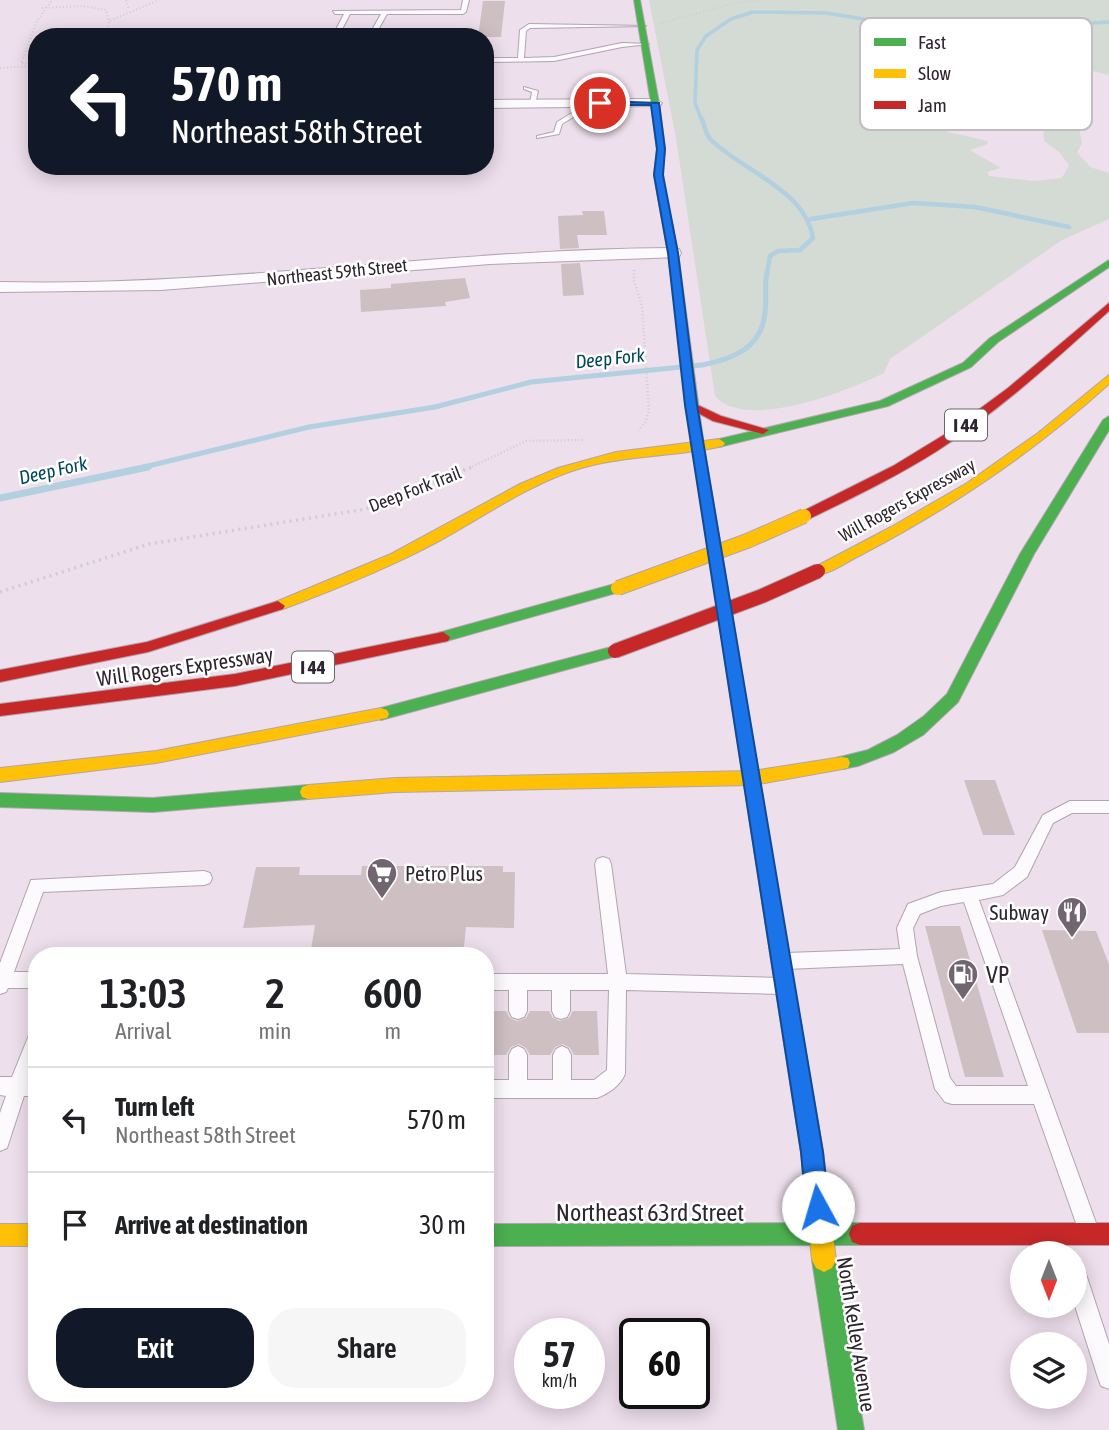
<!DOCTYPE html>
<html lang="en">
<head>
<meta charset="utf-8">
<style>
  body { margin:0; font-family:"Asap Condensed",sans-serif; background:#f6f6f6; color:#202124; height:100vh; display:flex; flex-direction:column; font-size:26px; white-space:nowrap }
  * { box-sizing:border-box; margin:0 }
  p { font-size:23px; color:#757577 }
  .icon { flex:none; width:38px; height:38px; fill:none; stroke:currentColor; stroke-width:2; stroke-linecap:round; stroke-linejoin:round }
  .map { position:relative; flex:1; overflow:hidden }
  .side { position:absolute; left:28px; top:947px; width:466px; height:455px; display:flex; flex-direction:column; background:#fff; border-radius:28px; box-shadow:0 4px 18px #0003 }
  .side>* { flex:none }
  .top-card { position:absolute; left:28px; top:28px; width:466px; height:147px; border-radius:28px; box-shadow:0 4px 18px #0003; background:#111827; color:#fff; overflow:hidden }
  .needle { width:46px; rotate:180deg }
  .tools { position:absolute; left:1010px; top:1241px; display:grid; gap:14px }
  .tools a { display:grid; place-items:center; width:77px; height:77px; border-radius:50%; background:#fff; box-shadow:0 4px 18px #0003; font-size:35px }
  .speed { position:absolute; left:514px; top:1318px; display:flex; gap:14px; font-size:35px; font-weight:700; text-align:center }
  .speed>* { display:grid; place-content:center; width:91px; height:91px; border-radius:50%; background:#fff; box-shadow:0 4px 18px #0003; line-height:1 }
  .speed small { font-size:18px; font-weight:400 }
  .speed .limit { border:4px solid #111; border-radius:10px; background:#fff; color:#111 }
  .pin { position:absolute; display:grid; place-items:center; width:60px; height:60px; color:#fff; margin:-30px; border:4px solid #fff; border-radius:50%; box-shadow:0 2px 7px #0007 }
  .me { position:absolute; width:77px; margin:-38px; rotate:354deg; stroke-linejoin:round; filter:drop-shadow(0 0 5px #0008) }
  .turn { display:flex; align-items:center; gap:24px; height:147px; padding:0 28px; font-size:32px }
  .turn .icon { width:91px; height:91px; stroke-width:2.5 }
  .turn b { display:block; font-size:49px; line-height:60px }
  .eta { display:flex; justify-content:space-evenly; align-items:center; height:119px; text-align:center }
  .eta b { font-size:42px; font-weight:600; line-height:49px }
  .button { display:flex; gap:14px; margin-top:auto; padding:14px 28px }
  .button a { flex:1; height:80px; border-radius:28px; background:#111827; color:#fff; font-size:28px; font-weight:600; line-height:80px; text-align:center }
  .button a+a { background:#f6f6f6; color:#202124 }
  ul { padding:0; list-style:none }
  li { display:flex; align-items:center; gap:21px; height:105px; padding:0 28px; border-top:2px solid #e0e0e0 }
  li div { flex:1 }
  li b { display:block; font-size:26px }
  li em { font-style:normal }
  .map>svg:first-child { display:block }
  .green { fill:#d4dad4; fill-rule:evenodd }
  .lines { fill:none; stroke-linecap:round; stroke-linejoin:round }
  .stream-far3 { stroke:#b2d0df; stroke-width:3.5 }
  .stream-far2 { stroke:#b2d0df; stroke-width:4.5 }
  .stream-far1 { stroke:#b2d0df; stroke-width:5 }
  .stream { stroke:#b2d0df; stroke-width:7 }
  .building { fill:#cebfc3 }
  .lane-casing { stroke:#b0a5b0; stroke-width:2 }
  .street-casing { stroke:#b0a5b0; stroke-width:2 }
  .fast-casing { stroke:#b0a5b0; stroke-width:2 }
  .slow-casing { stroke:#b0a5b0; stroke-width:2 }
  .jam-casing { stroke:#b0a5b0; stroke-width:2 }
  .path-far2 { stroke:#d2cdd2; stroke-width:2; stroke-dasharray:1 2.5; stroke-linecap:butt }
  .path-far1 { stroke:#d2cdd2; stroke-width:2.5; stroke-dasharray:1 2.5; stroke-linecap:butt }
  .path { stroke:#d2cdd2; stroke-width:3.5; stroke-dasharray:2 4.5; stroke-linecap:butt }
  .lane { fill:#fcfafc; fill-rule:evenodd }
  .street { fill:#fcfafc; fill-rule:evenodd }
  .fast { fill:#4caf50; fill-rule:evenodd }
  .slow { fill:#ffc107; fill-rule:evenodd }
  .jam { fill:#c62828; fill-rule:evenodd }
  .slow-bridge-casing { stroke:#b0a5b0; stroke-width:16; stroke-linecap:butt }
  .jam-bridge-casing { stroke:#b0a5b0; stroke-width:16; stroke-linecap:butt }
  .slow-bridge { stroke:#ffc107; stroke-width:14 }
  .jam-bridge { stroke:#c62828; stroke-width:14 }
  .route { fill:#1a73e8; stroke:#114b97; stroke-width:2 }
  .labels { text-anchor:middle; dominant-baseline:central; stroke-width:5; stroke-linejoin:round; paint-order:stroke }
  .far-street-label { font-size:18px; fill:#2e252e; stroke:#fff }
  .far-water-label { font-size:19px; font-style:italic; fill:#004759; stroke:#fff }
  .shield { fill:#fff; stroke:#6d666d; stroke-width:2 }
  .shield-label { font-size:19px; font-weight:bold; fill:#2e252e }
  .street-label { font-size:21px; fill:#2e252e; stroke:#fff }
  .poi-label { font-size:21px; fill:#2e252e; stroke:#fff; text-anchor:start }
  .near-poi-label { font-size:24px; fill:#2e252e; stroke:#fff; text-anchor:start }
  .near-street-label { font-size:24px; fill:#2e252e; stroke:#fff }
  .key { fill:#fff; stroke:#c0bec0; stroke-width:2 }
  .key-label { font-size:19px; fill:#2e252e }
</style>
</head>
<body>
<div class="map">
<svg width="1109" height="1430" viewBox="0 0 1109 1430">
  <rect width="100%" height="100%" fill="#eddfec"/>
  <path class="green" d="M649 0H1109V75C1062 63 1012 53 967 76 993 89 1033 67 1062 98L1060 100 1028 103 1042 115 1079 129 1082 143 1077 152 1090 167 1109 173V219L1062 240 890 359 884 373C850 390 746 432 715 396L676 138ZM995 104 1008 107 1043 126 1044 141 1059 152 1069 165 1062 178 1034 181 989 176 987 172 1001 168 970 150 988 144 987 141 948 132 927 116V113L945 105Z"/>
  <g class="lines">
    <polyline class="stream-far3" points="702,121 695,103 697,50 706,36 731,19 753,12 826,13 1020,44 1039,41 1078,24 1109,22"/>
    <g class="stream-far2">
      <path d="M702 119C704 125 706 134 710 139 742 171 805 189 813 238L800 250 778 251 770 256 767 274"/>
      <polyline points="811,219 913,203 975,207 1069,227"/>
    </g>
    <path class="stream-far1" d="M140 468 309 427 435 407 531 382 702 365C733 359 762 348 765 312 767 298 764 286 767 272"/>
    <polyline class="stream" points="0,498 148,467"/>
  </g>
  <g class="building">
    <polygon points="483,1 505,1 501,37 478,37"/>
    <polygon points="582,211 604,211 607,235 577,235 579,248 560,249 558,216 583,215"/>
    <polygon points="580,263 584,295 563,296 561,264"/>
    <polygon points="465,278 470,298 445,302 446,306 361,312 360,290 391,288 391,284"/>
    <polygon points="964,780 995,780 1015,835 983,835"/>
    <polygon points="362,866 503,866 503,872 515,872 514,928 466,927 463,956 310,956 315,925 243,928 256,867 300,867 299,875 361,875"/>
    <polygon points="925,926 960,926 1004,1077 965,1077"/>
    <polygon points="1042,930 1096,931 1109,964 1109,1033 1077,1033"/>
    <polygon points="485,1011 506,1011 510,1018 517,1021 526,1018 530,1011 549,1011 553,1018 560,1021 569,1018 573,1011 597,1011 599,1055 574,1055 570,1048 563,1044 555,1047 550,1055 530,1055 526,1048 519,1044 511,1047 506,1055 485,1055"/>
  </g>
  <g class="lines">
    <g class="lane-casing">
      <g id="lane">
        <polygon points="463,0 469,0 466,12 463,14 387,14 374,37 368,37 381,14 350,14 338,37 332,37 344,14 335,14 333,11 461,10"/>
        <polygon points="529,24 646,26 530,28 526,31 524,58 554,57 622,43 649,44 622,47 554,61 485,62 485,58 518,58 520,30"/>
        <polygon points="524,87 538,91 535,104 530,103 532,92 524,89"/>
        <polygon points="579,102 584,103 580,113 562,124 559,134 537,138 537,136 554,132 557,122 575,111"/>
        <path d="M1070 801H1109V813H1072L1053 823 1027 877 1003 895 979 900 1096 1223 1093 1230 1086 1233 1079 1230 1076 1223 1034 1104H952L945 1102 935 1089 903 964 786 969 780 966 778 961 780 956 786 953 900 949 897 928 908 904 941 892 993 884 1015 867 1043 815ZM964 902 1028 1086H956L950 1078 917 956 913 928 920 914 941 906Z"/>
        <path d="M603 857 609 859 611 864 626 974 779 978 785 980 788 986 785 992 779 994 626 990 625 1074C621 1085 608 1094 597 1098H485V1080H509V1055L512 1049 518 1046 524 1049 527 1055V1080H553V1055L556 1049 562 1046 568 1049 571 1055V1080H594L607 1070 609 990H570V1011L567 1017 561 1019 555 1017 552 1011V990H527V1011L524 1017 518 1019 512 1017 509 1011V990H485V974H608L595 864 597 859Z"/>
        <polygon points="204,871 210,873 212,878 210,883 204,885 43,892 14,972 37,972 37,988 8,988 6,992 0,994 0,963 31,880"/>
        <polygon points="37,1027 37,1061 31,1078 37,1078 37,1096 24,1096 7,1148 0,1151 0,1113 6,1096 0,1095 0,1077 12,1077 31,1030"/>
        <polygon points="1074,1258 1081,1261 1084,1268 1109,1344 1109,1389 1101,1386 1098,1378 1074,1303"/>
      </g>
    </g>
    <g class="street-casing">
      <g id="street">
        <polygon points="655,99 662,103 660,106 485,108 485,100"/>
        <path d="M673 248 679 249 681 253 679 257 490 264 161 290 0 292V282C225 287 448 249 673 248Z"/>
      </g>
    </g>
    <g class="fast-casing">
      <g id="fast">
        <polygon points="634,0 640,0 659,103 665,149 662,175 678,253 704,447 698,451 692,447 668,253 654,175 657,149 651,103"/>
        <polygon points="1109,260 1109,267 998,342 971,367 888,406 719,447 713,443 715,440 880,401 963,363 990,338"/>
        <polygon points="1109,416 1109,430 1034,554 958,702 923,735 894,752 858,766 842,769 836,768 834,763 836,758 868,750 897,735 924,716 947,694 1020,554 1103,420"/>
        <polygon points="618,583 623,585 625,588 623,591 443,642 436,637 438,633"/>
        <polygon points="615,646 620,647 622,651 620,655 381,720 373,714 381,708"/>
        <polygon points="308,785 314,787 316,792 314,797 308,799 153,812 0,807 0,793 153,798"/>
        <polygon points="860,1223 868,1226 871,1234 868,1242 860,1245 485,1246 485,1224"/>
        <polygon points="824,1248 832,1252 836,1260 864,1430 838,1430 812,1260 816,1252"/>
      </g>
    </g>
    <g class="slow-casing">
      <g id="slow">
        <path d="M1109 375V384C1033 453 948 510 857 557 845 563 826 577 813 574L811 571 813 568 891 527 967 483 1038 433Z"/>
        <path d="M719 439 725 443 723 446C671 458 617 454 566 473 521 490 481 518 439 541 389 568 336 589 283 609H273L271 606 273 603 391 554 520 484 558 468 616 452Z"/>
        <polygon points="381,708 387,710 389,714 387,718 156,763 0,782 0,768 156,751"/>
        <polygon points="842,757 848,758 850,763 848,768 753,785 395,792 308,799 302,797 300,792 302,787 308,785 395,778 753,771"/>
        <polygon points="774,912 781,914 783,920 823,1152 836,1260 832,1268 824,1272 816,1268 812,1260 801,1152 765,920 767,914"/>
        <rect x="0" y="1224" width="37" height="22"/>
      </g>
    </g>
    <g class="jam-casing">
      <g id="jam">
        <path d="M1109 303V311C1054 361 999 411 937 451 896 477 852 498 809 519H799V513L893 466 947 433 1008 388Z"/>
        <polygon points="691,402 721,416 769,430 763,434 713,421 687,407 687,403"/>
        <polygon points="698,443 704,447 783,920 781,926 774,928 767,926 765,920 692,447"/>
        <polygon points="278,601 285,606 283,609 148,652 0,682 0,670 147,642"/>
        <polygon points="443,632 450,637 448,641 235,686 0,716 0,704 235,674"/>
        <polygon points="860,1223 1109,1223 1109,1245 860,1245 852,1242 849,1234 852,1226"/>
      </g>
    </g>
    <g class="path-far2">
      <polyline points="126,0 129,10"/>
      <polyline points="42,8 84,6 106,10 109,21"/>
      <polyline points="659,24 735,3 760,0"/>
      <polyline points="107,37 109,21 159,0"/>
      <polyline points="37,65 21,63 37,21 52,0"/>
      <polyline points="0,68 32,66"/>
    </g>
    <g class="path-far1">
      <polyline points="634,270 634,281 642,306 649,411 645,423 638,430"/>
      <polyline points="469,468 526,441 583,440"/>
    </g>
    <polyline class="path" points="0,592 149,544 366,509 472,467"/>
    <use href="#lane" class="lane"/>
    <use href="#street" class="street"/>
    <use href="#fast" class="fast"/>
    <use href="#slow" class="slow"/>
    <use href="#jam" class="jam"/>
    <g class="slow-bridge-casing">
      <polyline id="slow-bridge" points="618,588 747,541 804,516"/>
    </g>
    <g class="jam-bridge-casing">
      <polyline id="jam-bridge" points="615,651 762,596 818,571"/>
    </g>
    <use href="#slow-bridge" class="slow-bridge"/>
    <use href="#jam-bridge" class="jam-bridge"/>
  </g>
  <polygon class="route" points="600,101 659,103 665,149 663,175 678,253 697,405 823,1152 829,1207 826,1215 818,1218 810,1215 806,1207 801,1152 685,405 668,253 654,175 657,149 651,105 598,105"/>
  <defs>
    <g id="supermarket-pin" transform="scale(1.575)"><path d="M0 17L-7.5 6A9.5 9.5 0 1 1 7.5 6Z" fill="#716670" stroke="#fff"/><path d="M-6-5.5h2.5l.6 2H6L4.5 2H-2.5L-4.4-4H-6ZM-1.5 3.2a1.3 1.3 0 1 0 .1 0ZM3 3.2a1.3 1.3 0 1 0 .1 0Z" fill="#fff"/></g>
    <g id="restaurant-pin" transform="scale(1.575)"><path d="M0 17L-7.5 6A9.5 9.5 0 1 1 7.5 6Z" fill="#716670" stroke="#fff"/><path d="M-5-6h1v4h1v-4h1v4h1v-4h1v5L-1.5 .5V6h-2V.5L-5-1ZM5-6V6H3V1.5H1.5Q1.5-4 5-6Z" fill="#fff"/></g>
    <g id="fuel-pin" transform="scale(1.575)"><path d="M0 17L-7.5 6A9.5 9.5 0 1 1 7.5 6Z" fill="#716670" stroke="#fff"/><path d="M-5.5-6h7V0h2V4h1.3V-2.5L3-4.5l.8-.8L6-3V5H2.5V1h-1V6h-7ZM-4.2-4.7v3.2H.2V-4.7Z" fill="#fff"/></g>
  </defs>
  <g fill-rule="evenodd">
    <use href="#supermarket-pin" x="382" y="873"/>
    <use href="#restaurant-pin" x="1072" y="912"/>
    <use href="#fuel-pin" x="963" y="974"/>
  </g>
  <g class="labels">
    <g class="far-street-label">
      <text transform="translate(337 272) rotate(-6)">Northeast 59th Street</text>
      <text transform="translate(415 489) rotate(-21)">Deep Fork Trail</text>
      <text transform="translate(907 500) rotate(-29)">Will Rogers Expressway</text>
    </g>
    <g class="far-water-label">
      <text transform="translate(610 358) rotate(-6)">Deep Fork</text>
      <text transform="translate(53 470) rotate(-13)">Deep Fork</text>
    </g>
    <g class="shield">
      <rect x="945" y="409.5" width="42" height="31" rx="5"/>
      <rect x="292" y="651.5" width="42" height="31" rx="5"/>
    </g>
    <g class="shield-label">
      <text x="966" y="425">I 44</text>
      <text x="313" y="667">I 44</text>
    </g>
    <g class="street-label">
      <text transform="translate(185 666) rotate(-8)">Will Rogers Expressway</text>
      <text transform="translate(857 1334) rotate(81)">North Kelley Avenue</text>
    </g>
    <g class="poi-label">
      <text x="405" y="873">Petro Plus</text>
      <text x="1049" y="912" text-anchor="end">Subway</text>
    </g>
    <g class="near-poi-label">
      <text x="986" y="974">VP</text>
    </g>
    <g class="near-street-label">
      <text x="650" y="1212">Northeast 63rd Street</text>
    </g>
  </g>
  <rect x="860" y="18" width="232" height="112" rx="10" class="key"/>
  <rect x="874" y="38" width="32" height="8" fill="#4caf50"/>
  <rect x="874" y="69" width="32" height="9" fill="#ffc107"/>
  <rect x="874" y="101" width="32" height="8" fill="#c62828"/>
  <g class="key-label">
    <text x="918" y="49">Fast</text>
    <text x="918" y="80">Slow</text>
    <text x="918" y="112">Jam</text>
  </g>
</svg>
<div class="tools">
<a><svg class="needle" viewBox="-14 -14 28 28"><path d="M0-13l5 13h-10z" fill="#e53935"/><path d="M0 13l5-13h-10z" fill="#757577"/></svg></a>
<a><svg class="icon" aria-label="layers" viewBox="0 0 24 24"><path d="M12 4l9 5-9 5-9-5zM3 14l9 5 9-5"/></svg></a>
</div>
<div class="speed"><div>57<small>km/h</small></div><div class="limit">60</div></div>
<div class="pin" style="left:600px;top:103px;background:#d93025"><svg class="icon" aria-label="arrive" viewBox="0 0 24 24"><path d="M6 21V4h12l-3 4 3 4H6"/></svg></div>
<svg class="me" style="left:818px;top:1207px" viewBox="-20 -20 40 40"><circle r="19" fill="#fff"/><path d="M0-13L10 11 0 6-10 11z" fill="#1a73e8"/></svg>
<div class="top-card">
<div class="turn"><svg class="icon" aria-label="left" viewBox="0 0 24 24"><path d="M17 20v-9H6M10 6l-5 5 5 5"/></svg><div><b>570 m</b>Northeast 58th Street</div></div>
</div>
<section class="side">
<div class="eta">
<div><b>13:03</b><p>Arrival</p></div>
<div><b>2</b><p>min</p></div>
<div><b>600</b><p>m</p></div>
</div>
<ul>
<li><svg class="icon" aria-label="left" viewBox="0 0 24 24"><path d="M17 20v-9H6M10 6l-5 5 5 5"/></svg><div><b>Turn left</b><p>Northeast 58th Street</p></div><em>570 m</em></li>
<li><svg class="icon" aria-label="arrive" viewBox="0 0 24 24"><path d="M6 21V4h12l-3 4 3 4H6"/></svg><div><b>Arrive at destination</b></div><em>30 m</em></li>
</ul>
<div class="button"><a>Exit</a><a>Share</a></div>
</section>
</div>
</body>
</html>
